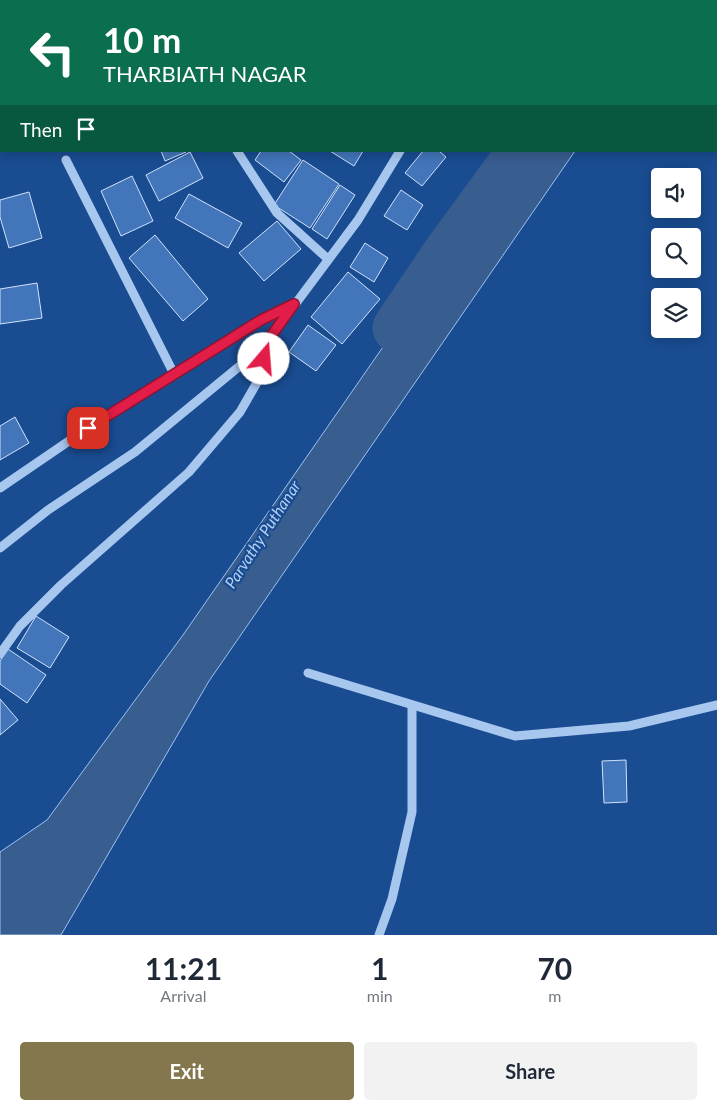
<!DOCTYPE html>
<html lang="en">
<head>
<meta charset="utf-8">
<style>
  body { margin:0; font-family:Lato,sans-serif; background:#f2f2f3; color:#1f2937; height:100vh; display:flex; flex-direction:column; font-size:19px; white-space:nowrap }
  * { box-sizing:border-box; margin:0 }
  p { font-size:16px; color:#747a83 }
  .icon { flex:none; width:28px; height:28px; fill:none; stroke:currentColor; stroke-width:2; stroke-linecap:round; stroke-linejoin:round }
  .map { position:relative; height:935px; overflow:hidden }
  .panel { display:flex; flex-direction:column; background:#fff; flex:1 }
  .panel>* { flex:none }
  .top-card { position:absolute; left:0px; top:0px; width:718px; height:152px; box-shadow:0 2px 12px #0003; background:#0b6e4f; color:#fff; overflow:hidden }
  .fabs { position:absolute; left:651px; top:168px; display:grid; gap:10px }
  .fabs a { display:grid; place-items:center; width:50px; height:50px; border-radius:5px; background:#fff; box-shadow:0 2px 12px #0003; font-size:25px }
  .pin { position:absolute; display:grid; place-items:center; width:42px; height:42px; color:#fff; margin:-21px; border-radius:10px; box-shadow:0 2px 8px #0006 }
  .me { position:absolute; width:55px; margin:-28px; rotate:18deg; stroke-linejoin:round; filter:drop-shadow(0 0 4px #0008) }
  .turn { display:flex; align-items:center; gap:18px; height:105px; padding:0 20px; font-size:22px }
  .turn .icon { width:65px; height:65px; stroke-width:2.5 }
  .turn b { display:block; font-size:35px; line-height:42px }
  .then { display:flex; align-items:center; height:48px; padding:0 20px; background:#0003; gap:10px; font-size:19px }
  .eta { display:flex; justify-content:space-evenly; align-items:center; height:85px; text-align:center }
  .eta b { font-size:30px; font-weight:700; line-height:35px }
  .action { display:flex; gap:10px; margin-top:auto; padding:10px 20px }
  .action a { flex:1; height:58px; border-radius:5px; background:#84764d; color:#fff; font-size:20px; font-weight:700; line-height:58px; text-align:center }
  .action a+a { background:#f2f2f3; color:#1f2937 }
  .map>svg:first-child { display:block }
  .water { fill:#385d8f; stroke:#9bc2f1 }
  .lines { fill:none; stroke-linecap:round; stroke-linejoin:round }
  .river { stroke:#385d8f; stroke-width:51 }
  .building { fill:#4275b9; stroke:#cfe2fb }
  .minor { stroke:#a8c7ef; stroke-width:9 }
  .route-casing { stroke:#92132f; stroke-width:12 }
  .route { stroke:#e11d48; stroke-width:9 }
  .labels { text-anchor:middle; dominant-baseline:central; stroke-width:4.5; stroke-linejoin:round; paint-order:stroke }
  .water-label { font-size:16px; font-style:italic; fill:#b4d1f6; stroke:#194c91 }
</style>
</head>
<body>
<div class="map">
<svg width="717" height="935" viewBox="0 0 717 935">
  <rect width="100%" height="100%" fill="#194c91"/>
  <polygon class="water" points="519,151 575,151 209,681 61,935 0,935 0,852 47,820 183,635"/>
  <g class="lines">
    <polyline class="river" points="398,328 447,255 523,151"/>
  </g>
  <g class="building">
    <polygon points="292,0 345,0 345,1"/>
    <polygon points="161,151 186,151 186,152 165,161"/>
    <polygon points="261,151 289,151 301,160 284,182 255,160"/>
    <polygon points="330,151 363,151 354,166"/>
    <polygon points="423,151 439,151 446,157 422,186 405,173"/>
    <polygon points="190,152 203,178 159,201 146,175"/>
    <polygon points="303,160 339,184 310,228 274,205"/>
    <polygon points="132,176 153,221 121,236 101,191"/>
    <polygon points="340,185 355,195 327,239 312,229"/>
    <polygon points="401,190 423,205 407,230 384,216"/>
    <polygon points="29,192 42,238 9,248 0,217 0,200"/>
    <polygon points="189,194 242,223 228,248 175,218"/>
    <polygon points="277,221 301,249 264,281 239,253"/>
    <polygon points="155,235 208,299 183,321 129,258"/>
    <polygon points="365,243 388,258 374,282 350,267"/>
    <polygon points="348,272 380,299 342,344 311,317"/>
    <polygon points="37,283 42,318 0,324 0,289"/>
    <polygon points="308,325 336,345 316,371 289,352"/>
    <polygon points="15,417 29,443 0,460 0,426"/>
    <polygon points="36,616 69,637 50,668 17,648"/>
    <polygon points="8,649 46,675 27,703 0,684 0,661"/>
    <polygon points="0,699 18,720 0,735"/>
    <polygon points="626,760 627,802 604,803 602,761"/>
  </g>
  <g class="lines">
    <g class="minor">
      <polyline points="434,0 437,1"/>
      <polyline points="504,1 505,0"/>
      <polyline points="237,151 277,213 328,259"/>
      <polyline points="66,160 174,374"/>
      <polyline points="0,488 88,428 261,321 292,305"/>
      <polyline points="0,548 48,510 135,452 264,346 358,220 400,151"/>
      <polyline points="0,654 20,626 61,585 189,472 240,412 263,372 264,346"/>
      <polyline points="308,673 515,736 629,726 717,705"/>
      <polyline points="379,935 392,899 412,812 412,705"/>
    </g>
  </g>
  <g class="lines">
    <g class="route-casing">
      <polyline id="route" points="88,428 261,320 294,304 264,346 264,359"/>
    </g>
    <use href="#route" class="route"/>
  </g>
  <g class="labels">
    <g class="water-label">
      <text transform="translate(262 534) rotate(-57)">Parvathy Puthanar</text>
    </g>
  </g>
</svg>
<div class="fabs">
<a><svg class="icon" aria-label="sound" viewBox="0 0 24 24"><path d="M4 9h4l5-4v14l-5-4H4zM17 9q2 3 0 6"/></svg></a>
<a><svg class="icon" aria-label="search" viewBox="0 0 24 24"><circle cx="10" cy="10" r="6"/><path d="M15 15l6 6"/></svg></a>
<a><svg class="icon" aria-label="layers" viewBox="0 0 24 24"><path d="M12 4l9 5-9 5-9-5zM3 14l9 5 9-5"/></svg></a>
</div>
<div class="pin" style="left:88px;top:428px;background:#d93025"><svg class="icon" aria-label="arrive" viewBox="0 0 24 24"><path d="M6 21V4h12l-3 4 3 4H6"/></svg></div>
<svg class="me" style="left:264px;top:359px" viewBox="-20 -20 40 40"><circle r="19" fill="#fff"/><path d="M0-13L10 11 0 6-10 11z" fill="#e11d48"/></svg>
<div class="top-card">
<div class="turn"><svg class="icon" aria-label="left" viewBox="0 0 24 24"><path d="M17 20v-9H6M10 6l-5 5 5 5"/></svg><div><b>10 m</b>THARBIATH NAGAR</div></div>
<div class="then">Then<svg class="icon" aria-label="arrive" viewBox="0 0 24 24"><path d="M6 21V4h12l-3 4 3 4H6"/></svg></div>
</div>
</div>
<section class="panel">
<div class="eta">
<div><b>11:21</b><p>Arrival</p></div>
<div><b>1</b><p>min</p></div>
<div><b>70</b><p>m</p></div>
</div>
<div class="action"><a>Exit</a><a>Share</a></div>
</section>
</body>
</html>
